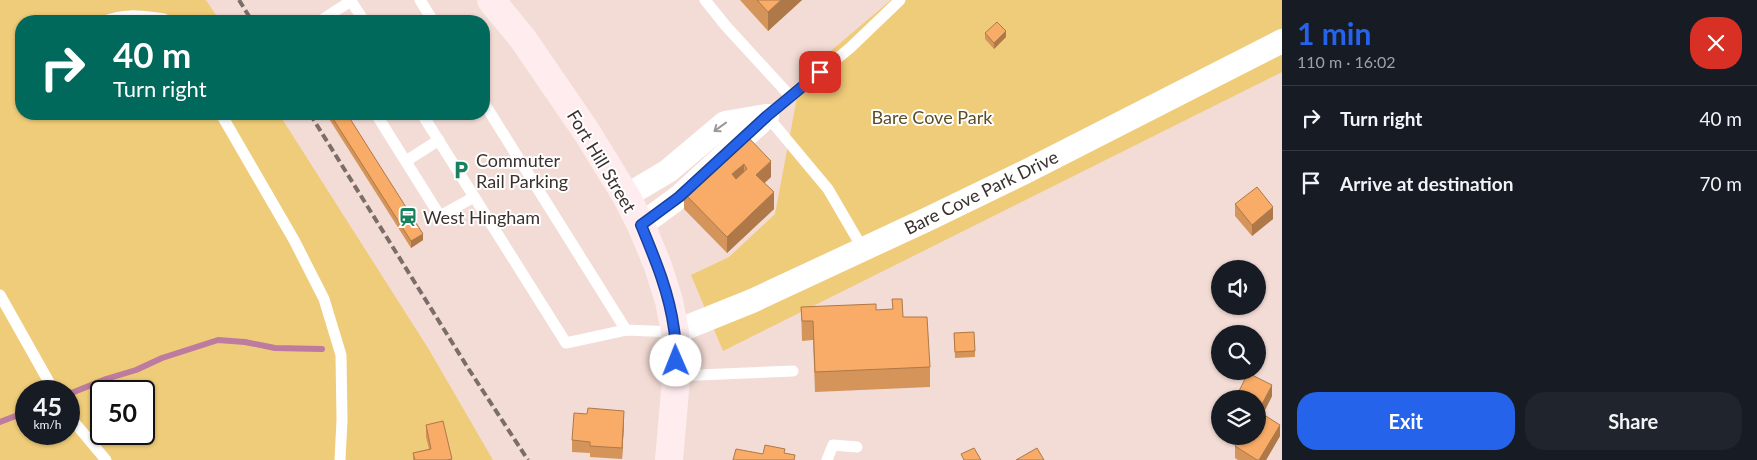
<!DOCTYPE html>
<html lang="en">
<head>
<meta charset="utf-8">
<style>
  body { margin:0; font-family:Lato,sans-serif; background:#20242c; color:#f1f3f6; height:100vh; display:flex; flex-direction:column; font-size:19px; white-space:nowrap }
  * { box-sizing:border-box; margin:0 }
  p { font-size:16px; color:#9ea1a6 }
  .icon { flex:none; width:28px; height:28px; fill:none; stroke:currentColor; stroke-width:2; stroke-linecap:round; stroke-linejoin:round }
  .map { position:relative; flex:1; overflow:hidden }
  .panel { display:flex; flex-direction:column; background:#171b24; width:475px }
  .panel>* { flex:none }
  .hud { position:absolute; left:15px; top:15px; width:475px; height:105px; border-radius:20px; box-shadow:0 1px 4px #0004; background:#00695c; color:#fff; overflow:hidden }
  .controls { position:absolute; left:1211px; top:260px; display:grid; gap:10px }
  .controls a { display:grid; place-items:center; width:55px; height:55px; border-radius:50%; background:#171b24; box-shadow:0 1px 4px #0004; font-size:25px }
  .speed { position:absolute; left:15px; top:380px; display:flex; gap:10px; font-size:25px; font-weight:700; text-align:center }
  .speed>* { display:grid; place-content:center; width:65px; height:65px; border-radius:50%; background:#171b24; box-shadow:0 1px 4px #0004; line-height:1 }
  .speed small { font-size:12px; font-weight:400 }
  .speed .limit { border:2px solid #111; border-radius:8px; background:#fff; color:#111 }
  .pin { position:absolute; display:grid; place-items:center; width:42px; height:42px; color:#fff; margin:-21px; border-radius:10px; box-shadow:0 2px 8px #0006 }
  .me { position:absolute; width:55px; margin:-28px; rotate:359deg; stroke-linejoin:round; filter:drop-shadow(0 0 4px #0008) }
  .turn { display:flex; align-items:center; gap:18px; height:105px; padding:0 15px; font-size:22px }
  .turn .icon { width:65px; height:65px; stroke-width:2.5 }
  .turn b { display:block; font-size:35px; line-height:42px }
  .round { display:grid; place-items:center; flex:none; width:52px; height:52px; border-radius:20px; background:#20242c }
  .overview { display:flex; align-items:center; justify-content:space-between; height:85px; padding:0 15px }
  h1 { font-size:30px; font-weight:700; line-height:38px; color:#2563eb }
  .primary-button { display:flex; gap:10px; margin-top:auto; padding:10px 15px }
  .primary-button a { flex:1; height:58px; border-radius:20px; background:#2563eb; color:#fff; font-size:20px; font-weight:700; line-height:58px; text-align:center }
  .primary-button a+a { background:#20242c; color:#f1f3f6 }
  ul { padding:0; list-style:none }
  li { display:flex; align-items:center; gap:15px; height:65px; padding:0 15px; border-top:1px solid #363941 }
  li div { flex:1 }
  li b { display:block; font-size:19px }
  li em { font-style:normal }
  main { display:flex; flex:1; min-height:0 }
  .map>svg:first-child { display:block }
  .green { fill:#efcc79; fill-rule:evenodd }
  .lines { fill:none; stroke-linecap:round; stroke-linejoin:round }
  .stream { stroke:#bc7b9f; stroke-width:6 }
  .lane { stroke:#fff; stroke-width:11 }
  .street { stroke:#fff; stroke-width:24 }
  .secondary { stroke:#ffecee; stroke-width:28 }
  .rail { stroke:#7b6d69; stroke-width:4; stroke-dasharray:8 4; stroke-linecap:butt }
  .wall { fill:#d59459 }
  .shaded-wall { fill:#ae7848 }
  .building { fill:#f8ac67; stroke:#ae7848; fill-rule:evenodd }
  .oneway { stroke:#9d9898 }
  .route-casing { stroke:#184099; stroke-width:12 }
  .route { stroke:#2563eb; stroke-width:9 }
  .labels { text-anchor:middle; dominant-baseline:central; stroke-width:4; stroke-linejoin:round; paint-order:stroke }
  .park-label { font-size:18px; fill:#5d4d24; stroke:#fff }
  .poi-label { font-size:18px; fill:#3b3230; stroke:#fff; text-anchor:start }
  .street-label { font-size:18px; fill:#3b3230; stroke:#fff }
</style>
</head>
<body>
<main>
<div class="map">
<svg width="1282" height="460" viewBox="0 0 1282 460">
  <rect width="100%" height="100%" fill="#f3dcd5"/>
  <g class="green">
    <path d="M0 0H206L220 21H21V114H279L428 348 493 460H0ZM26 391H69V434H26ZM101 391H144V434H101Z"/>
    <polygon points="891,0 1282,0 1282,72 723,351 691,275 729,257 775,214 801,76"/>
  </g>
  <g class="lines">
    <g class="stream">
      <polyline points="69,394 106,379 136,370 162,358 218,340 245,342 275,348 322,349"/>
      <polyline points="0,422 26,412"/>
    </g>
    <g class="lane">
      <polyline points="352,0 351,1 364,21"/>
      <polyline points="420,0 433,21"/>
      <polyline points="705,0 725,25 790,96"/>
      <path d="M104 21C127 13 140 16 164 19L165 21"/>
      <polyline points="320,21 351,1"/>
      <polyline points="484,103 626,330"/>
      <polyline points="221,114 294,240 324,299 341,355 342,420 340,460"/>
      <polyline points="376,114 440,216 474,197"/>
      <polyline points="422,114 566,343 626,330 675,332"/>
      <polyline points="406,161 439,140"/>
      <polyline points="863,249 828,189 767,116 850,48 900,0"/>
      <polyline points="0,295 54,391"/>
      <polyline points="676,376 793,371"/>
      <polyline points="69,416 106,460"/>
      <polyline points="827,460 833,445 857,447"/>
    </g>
    <g class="street">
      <polyline points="626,196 668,171 725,123 767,116"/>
      <polyline points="641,225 679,197 767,116"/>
      <polyline points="675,332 752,301 928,219 1027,171 1282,41"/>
    </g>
    <polyline class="secondary" points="491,0 523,39 586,131 626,196 641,225 658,266 669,301 675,332 676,379 669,460"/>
    <g class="rail">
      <polyline points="239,0 252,21"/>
      <polyline points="310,114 468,368 528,460"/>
    </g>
  </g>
  <g class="wall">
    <polygon points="740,0 802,0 768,31"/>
    <polygon points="985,33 1006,37 994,49 985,39"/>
    <polygon points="326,114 347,114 423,240 411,248"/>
    <polygon points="745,134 771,177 764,183 774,209 727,253 684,209 684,193"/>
    <polygon points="1235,204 1273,219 1252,236 1235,216"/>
    <polygon points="801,307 876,310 903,317 930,367 930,387 815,392 813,340 802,341"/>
    <polygon points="954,333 975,351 975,357 955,358"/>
    <polygon points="1237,395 1272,396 1263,414 1280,436 1266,460 1238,460 1235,458 1235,446 1258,436 1258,399 1237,399"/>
    <polygon points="624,422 622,459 590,457 590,453 572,452 572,440"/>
    <polygon points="426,425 452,460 413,460 413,453 429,449 426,437"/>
  </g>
  <g class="shaded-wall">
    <polygon points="781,0 802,0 768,31 768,12"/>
    <polygon points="1006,31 1006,37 994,49 994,43"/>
    <polygon points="771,161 771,177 756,191 756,175"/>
    <polygon points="744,164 744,180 732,191 732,174"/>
    <polygon points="774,192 774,209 727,253 727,237"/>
    <polygon points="1273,207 1273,219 1252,236 1252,225"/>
    <polygon points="423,234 423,240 411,248 411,241"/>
    <polygon points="1272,385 1272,396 1261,418 1261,406"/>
    <polygon points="624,411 624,422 622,459 622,448"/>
    <polygon points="1280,425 1280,436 1266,460 1259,460"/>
  </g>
  <g class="building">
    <polygon points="757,0 781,0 768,12"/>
    <polygon points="997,22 1006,31 994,43 985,33"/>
    <polygon points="330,114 347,114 423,234 411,241"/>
    <path d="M745 134 771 161 756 175 774 192 727 237 684 193ZM744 164 747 169 736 179 732 174Z"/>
    <polygon points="1257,187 1273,207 1252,225 1235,204"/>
    <polygon points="892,299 902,299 903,317 927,317 930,367 815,372 813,321 802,321 801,307 876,304 876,310 893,309"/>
    <polygon points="974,332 975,351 955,352 954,333"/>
    <polygon points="1248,373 1272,385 1261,406 1258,405 1258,399 1245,399 1237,395"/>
    <polygon points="588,408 624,411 622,448 590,446 590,442 572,440 574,413 587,414"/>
    <polygon points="1258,411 1280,425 1259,460 1257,460 1235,446 1241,436 1258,436"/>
    <polygon points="443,421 452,459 447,460 415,460 413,453 431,449 426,425"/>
    <polygon points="765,445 785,449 784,453 795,455 794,460 733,460 736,449 763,454"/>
    <polygon points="974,448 981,460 964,460 961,454"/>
    <polygon points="1037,448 1044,460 1016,460"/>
  </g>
  <defs><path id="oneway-shaft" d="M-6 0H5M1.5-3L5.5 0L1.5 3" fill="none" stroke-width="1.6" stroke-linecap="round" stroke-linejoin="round" transform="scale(1.25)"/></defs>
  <use class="oneway" href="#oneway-shaft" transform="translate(720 127) rotate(144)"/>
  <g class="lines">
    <g class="route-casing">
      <path id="route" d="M676 361C675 351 676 340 674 329 669 292 655 259 641 225L679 197 767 116 820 72"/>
    </g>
    <use href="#route" class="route"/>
  </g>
  <defs>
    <g id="parking-bare" transform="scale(1.5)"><path d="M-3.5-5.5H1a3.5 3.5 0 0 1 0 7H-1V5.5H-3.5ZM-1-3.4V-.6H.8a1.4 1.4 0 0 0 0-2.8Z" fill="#18825e" stroke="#fff" stroke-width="2.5" paint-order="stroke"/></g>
    <g id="station-bare" transform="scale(1.5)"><path d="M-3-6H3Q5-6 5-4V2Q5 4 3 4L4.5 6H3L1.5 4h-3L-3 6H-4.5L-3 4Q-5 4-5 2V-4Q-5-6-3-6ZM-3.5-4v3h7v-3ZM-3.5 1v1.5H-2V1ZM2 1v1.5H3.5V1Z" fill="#18825e" stroke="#fff" stroke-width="2.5" paint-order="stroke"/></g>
  </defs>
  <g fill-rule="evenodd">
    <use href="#parking-bare" x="461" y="170"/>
    <use href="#station-bare" x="408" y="217"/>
  </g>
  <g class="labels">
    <g class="park-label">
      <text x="932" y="117">Bare Cove Park</text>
    </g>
    <g class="poi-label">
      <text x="476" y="160">Commuter<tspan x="476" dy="21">Rail Parking</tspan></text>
      <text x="423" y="217">West Hingham</text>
    </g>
    <g class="street-label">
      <text transform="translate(602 161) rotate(59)">Fort Hill Street</text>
      <text transform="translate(981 192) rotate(-26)">Bare Cove Park Drive</text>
    </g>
  </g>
</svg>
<div class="controls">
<a><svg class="icon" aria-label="sound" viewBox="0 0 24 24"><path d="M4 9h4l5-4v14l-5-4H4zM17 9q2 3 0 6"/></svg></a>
<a><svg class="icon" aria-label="search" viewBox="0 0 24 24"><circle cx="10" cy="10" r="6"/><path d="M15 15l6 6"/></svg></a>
<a><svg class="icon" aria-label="layers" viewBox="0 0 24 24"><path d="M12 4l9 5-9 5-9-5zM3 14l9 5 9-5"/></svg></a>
</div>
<div class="speed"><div>45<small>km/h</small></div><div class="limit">50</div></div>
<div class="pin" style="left:820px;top:72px;background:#d93025"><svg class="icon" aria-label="arrive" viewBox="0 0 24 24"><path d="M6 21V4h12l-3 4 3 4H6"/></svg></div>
<svg class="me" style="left:676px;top:361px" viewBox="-20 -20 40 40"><circle r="19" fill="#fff"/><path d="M0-13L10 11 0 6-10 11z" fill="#2563eb"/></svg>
<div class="hud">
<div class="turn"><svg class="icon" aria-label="right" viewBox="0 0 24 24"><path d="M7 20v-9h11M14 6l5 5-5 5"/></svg><div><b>40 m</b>Turn right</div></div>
</div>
</div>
<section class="panel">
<div class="overview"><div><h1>1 min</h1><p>110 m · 16:02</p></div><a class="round" style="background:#d93025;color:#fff"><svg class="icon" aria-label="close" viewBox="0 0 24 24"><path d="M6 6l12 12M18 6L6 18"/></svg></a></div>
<ul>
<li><svg class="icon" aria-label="right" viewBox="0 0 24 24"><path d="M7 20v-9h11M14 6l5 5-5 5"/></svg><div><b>Turn right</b></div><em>40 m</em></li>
<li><svg class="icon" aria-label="arrive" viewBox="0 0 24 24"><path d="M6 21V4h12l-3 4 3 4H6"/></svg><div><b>Arrive at destination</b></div><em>70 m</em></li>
</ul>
<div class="primary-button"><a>Exit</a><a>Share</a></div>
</section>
</main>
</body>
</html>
